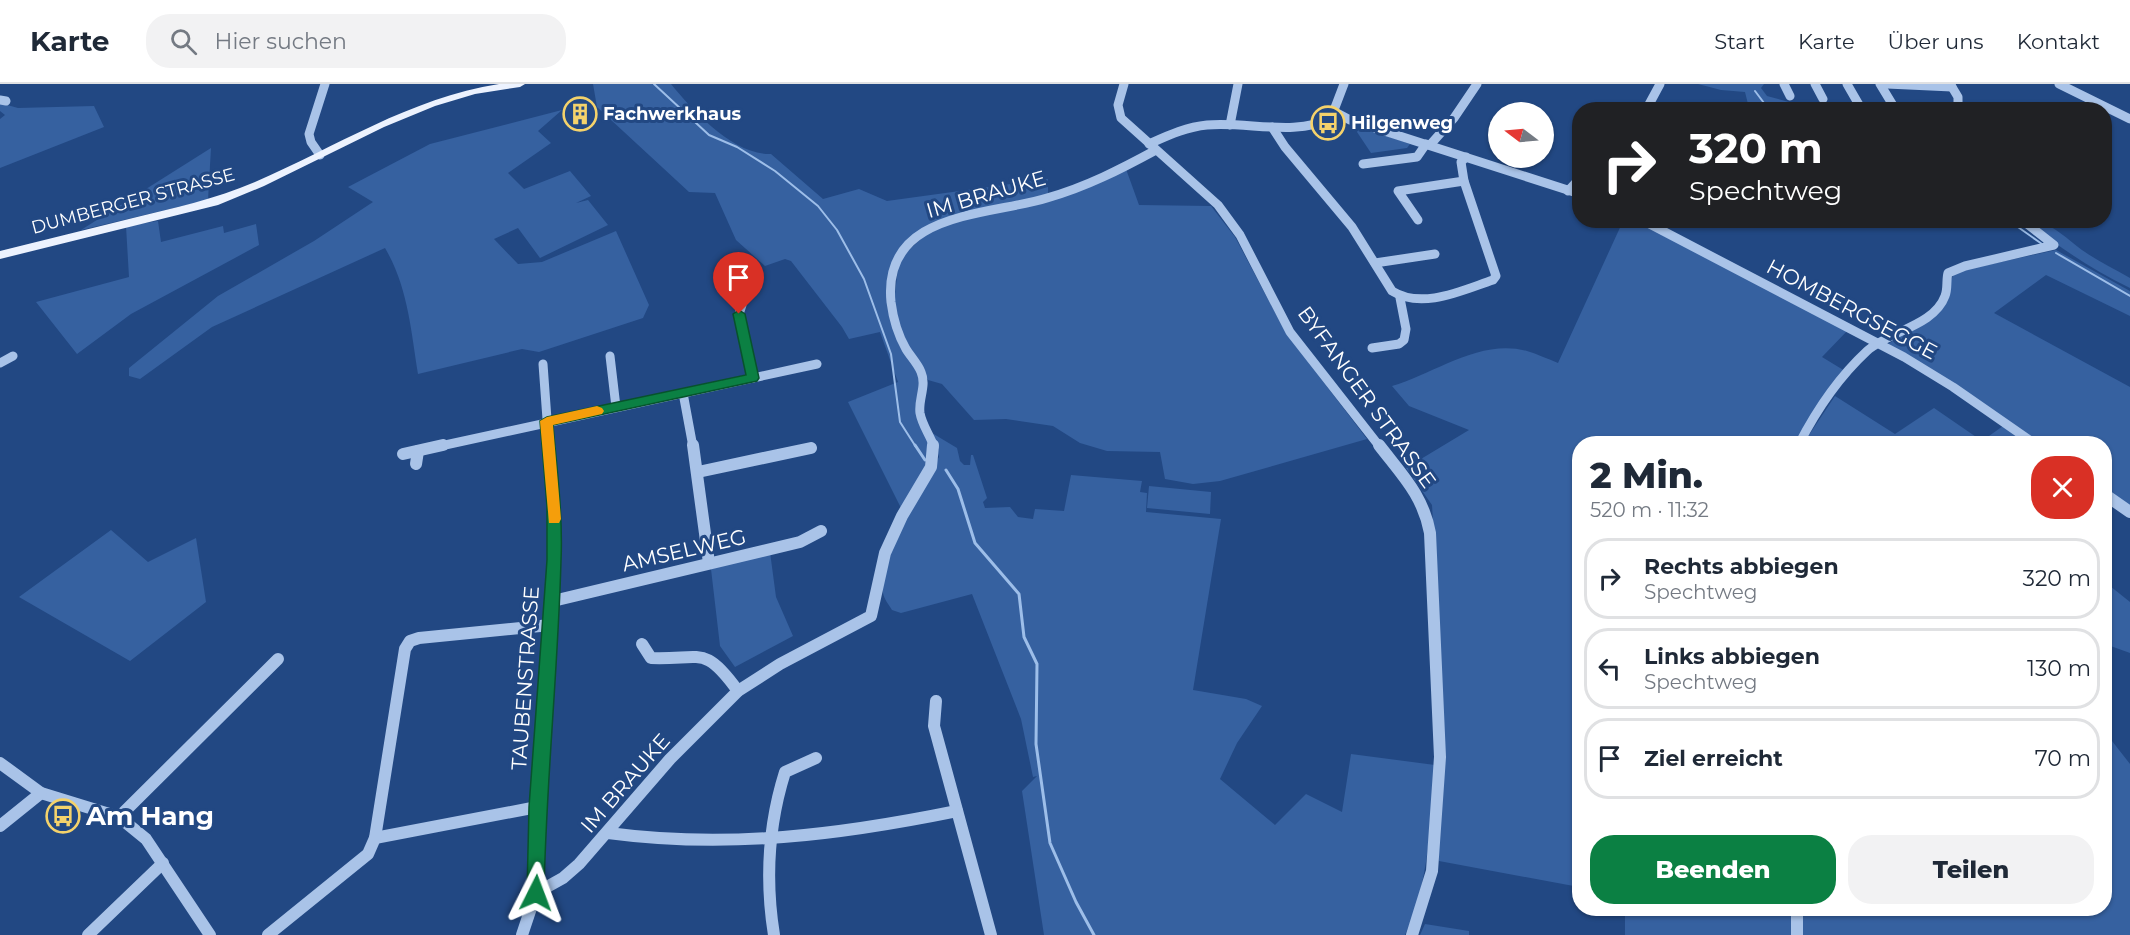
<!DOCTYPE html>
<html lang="de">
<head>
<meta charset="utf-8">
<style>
  body { margin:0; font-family:Montserrat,sans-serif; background:#f2f2f3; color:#1f2937; height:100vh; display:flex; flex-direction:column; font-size:22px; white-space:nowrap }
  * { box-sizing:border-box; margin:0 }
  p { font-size:20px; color:#747a83 }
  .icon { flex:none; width:33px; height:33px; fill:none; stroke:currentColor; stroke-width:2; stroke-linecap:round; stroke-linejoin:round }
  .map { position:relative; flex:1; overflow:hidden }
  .side { position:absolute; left:1572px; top:352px; width:540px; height:480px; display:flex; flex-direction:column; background:#fff; border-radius:24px; box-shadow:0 2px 4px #0004 }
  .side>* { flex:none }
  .top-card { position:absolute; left:1572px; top:18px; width:540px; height:126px; border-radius:24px; box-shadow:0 2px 4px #0004; background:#202124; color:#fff; overflow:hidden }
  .needle { width:39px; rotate:286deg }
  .controls { position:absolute; left:1488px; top:18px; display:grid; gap:12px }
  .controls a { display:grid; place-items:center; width:66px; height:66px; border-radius:50%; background:#fff; box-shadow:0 2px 4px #0004; font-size:30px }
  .pin { position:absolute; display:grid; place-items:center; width:51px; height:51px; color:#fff; margin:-62px -26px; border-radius:50% 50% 50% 0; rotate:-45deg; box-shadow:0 0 6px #0007 }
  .pin .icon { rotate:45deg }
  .me { position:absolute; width:66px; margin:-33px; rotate:3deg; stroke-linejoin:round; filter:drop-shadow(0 0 4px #0008) }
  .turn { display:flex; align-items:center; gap:21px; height:126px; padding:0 18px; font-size:27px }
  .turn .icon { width:78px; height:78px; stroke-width:2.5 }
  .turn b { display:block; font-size:42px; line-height:51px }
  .round { display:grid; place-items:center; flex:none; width:63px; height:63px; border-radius:24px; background:#f2f2f3 }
  .head { display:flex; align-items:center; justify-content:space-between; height:102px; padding:0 18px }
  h1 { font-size:36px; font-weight:800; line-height:45px }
  .button { display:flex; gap:12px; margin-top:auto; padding:12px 18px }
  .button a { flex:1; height:69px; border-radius:24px; background:#0b8043; color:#fff; font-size:24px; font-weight:800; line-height:69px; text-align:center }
  .button a+a { background:#f2f2f3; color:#1f2937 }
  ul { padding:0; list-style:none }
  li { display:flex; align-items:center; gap:18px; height:81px; margin:0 12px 9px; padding:0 6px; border:3px solid #e0e1e3; border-radius:24px }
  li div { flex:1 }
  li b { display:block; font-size:22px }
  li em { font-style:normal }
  header { display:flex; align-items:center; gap:36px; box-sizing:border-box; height:84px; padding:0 30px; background:#fff; border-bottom:2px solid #e0e1e3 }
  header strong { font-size:28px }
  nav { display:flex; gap:33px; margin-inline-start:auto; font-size:21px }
  .search { width:420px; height:54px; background:#f2f2f3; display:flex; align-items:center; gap:15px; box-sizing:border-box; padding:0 21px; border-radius:24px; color:#747a83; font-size:22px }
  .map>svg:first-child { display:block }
  .green { fill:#3661a0 }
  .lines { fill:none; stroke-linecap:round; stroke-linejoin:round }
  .stream-far1 { stroke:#9dbee9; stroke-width:2 }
  .stream { stroke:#9dbee9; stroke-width:3 }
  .building { fill:#4b71ab; stroke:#cddef6; stroke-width:1.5 }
  .minor-far1 { stroke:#a9c3e8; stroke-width:9 }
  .minor { stroke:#a9c3e8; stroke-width:12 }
  .major { fill:#ecf2fe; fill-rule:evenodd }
  .route { fill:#0b8043; stroke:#07532c; stroke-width:1.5 }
  .slow { fill:#f59e0b }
  .labels { text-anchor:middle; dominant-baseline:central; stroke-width:6; stroke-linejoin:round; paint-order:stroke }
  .far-poi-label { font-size:18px; font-weight:bold; fill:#fff; stroke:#224883; text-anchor:start }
  .far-street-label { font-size:18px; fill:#fff; stroke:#224883 }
  .street-label { font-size:21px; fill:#fff; stroke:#224883 }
  .near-poi-label { font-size:26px; font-weight:bold; fill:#fff; stroke:#224883; text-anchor:start }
</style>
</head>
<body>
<header>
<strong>Karte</strong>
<div class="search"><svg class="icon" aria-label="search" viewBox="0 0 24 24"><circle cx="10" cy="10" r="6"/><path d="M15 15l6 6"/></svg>Hier suchen</div>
<nav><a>Start</a><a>Karte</a><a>Über uns</a><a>Kontakt</a></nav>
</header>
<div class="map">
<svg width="2130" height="851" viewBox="0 0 2130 851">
  <rect width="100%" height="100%" fill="#224883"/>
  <g class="green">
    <path d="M593 0H671C693 27 733 71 771 70L823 115 859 105 887 117 1048 95V111L960 131 907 157 891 189 887 203 889 228 917 286 921 300 918 334 931 362 929 379 902 426 848 318 898 298 880 248 849 255 842 243 791 177 785 175 765 182 736 156 715 109 689 108 597 23Z"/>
    <polygon points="1698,0 1764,0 1761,4 1767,12 1814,25 1767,25 1748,20 1745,8 1721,6"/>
    <polygon points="0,19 18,24 94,22 104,43 0,84 0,35 5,31 0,27"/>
    <path d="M562 26 538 47 551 59 508 89 524 105 570 87 591 112 576 119 588 116 608 141 540 174 518 144 494 155 518 180 542 178 616 147 649 221 643 234 539 268 522 265 418 290C411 247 408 203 385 164L212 243 140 295 129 292V284L218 212 314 157 373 118 348 103 430 60Z"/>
    <polygon points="1363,44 1410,60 1407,64 1371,69 1355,45"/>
    <polygon points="211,64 208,116 81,146"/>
    <polygon points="1126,85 1139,121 1211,122 1235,153 1286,249 1367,355 1220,397 1193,400 1165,395 1160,368 1107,367 1080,359 1053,342 1006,335 974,336 942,300 928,296 907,262 893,227 899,175 933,144 1000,126"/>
    <polygon points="158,137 161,158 223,142 224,149 256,140 259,161 131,230 77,270 36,218 129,193 126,142"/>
    <path d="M1623 137H1636L1848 246 1822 273 1845 287 1794 360H1580L1579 803 1439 777 1437 505 1432 421 1406 384 1469 346 1409 322 1392 302C1434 290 1480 254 1527 267 1537 270 1548 275 1558 279Z"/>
    <path d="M2025 137C2051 136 2065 154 2085 168 2099 178 2115 185 2130 194V204C2092 186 2058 162 2025 137Z"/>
    <polygon points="2056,166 2130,207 2130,232 2046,191 1994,229 2130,303 2130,424 2105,406 2104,360 2041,360 1956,302 1888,260 1933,231 1955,188"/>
    <polygon points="1835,312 1895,350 1934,324 1982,357 2003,342 2029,360 1803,360"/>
    <path d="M932 349 957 364 960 377 964 381H970L971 371H973L987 414 983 418 985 424 1010 423 1018 433 1033 435 1035 425 1064 427 1071 391 1142 397 1140 408 1147 409 1146 428 1221 435 1193 606 1246 615 1262 622 1237 659 1220 695 1275 741 1306 710 1342 728 1351 670 1435 681C1430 739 1430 797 1405 851H1044L1022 707 1037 692 1033 693 1021 635 972 510 901 529 892 526C889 521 884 515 883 509 875 473 921 404 939 373Z"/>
    <polygon points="1149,402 1211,408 1210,430 1147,424"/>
    <polygon points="111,446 148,478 196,454 206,518 130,577 19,513"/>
    <polygon points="770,468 776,513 793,552 735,583 720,562 711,485"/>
    <polygon points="2105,498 2130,518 2130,569 2105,560"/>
    <polygon points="2105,648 2130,680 2130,851 1802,851 1801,825 2104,825"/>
    <polygon points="1625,825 1793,825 1794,851 1625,851"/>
    <polygon points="1425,840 1469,847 1469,851 1420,851"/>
  </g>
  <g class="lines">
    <g class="stream-far1">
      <polyline points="654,0 709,51 737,63 775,87 818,122 837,146 864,195 891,270 900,338 916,363"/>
      <polyline points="1755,7 1764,19 1789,26"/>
      <polyline points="2008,136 2042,160"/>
      <polyline points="2056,169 2130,212"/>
    </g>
    <g class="stream">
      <polyline points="915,361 925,376"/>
      <polyline points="946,386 958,405 975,459 1019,510 1024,553 1037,580 1036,660 1050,759 1076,818 1094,851"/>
    </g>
  </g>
  <polygon class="building" points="578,24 587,34 575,39 565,29"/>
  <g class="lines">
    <g class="minor-far1">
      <polyline points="1124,0 1118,21 1121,34 1218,121 1240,151 1290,248 1380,363"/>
      <polyline points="1784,0 1790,12"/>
      <polyline points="1815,0 1823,15"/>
      <polyline points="1847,0 1862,26"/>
      <polyline points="1880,0 1894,23"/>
      <polyline points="1887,0 1952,3"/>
      <polyline points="2059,0 2130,35"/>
      <polyline points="1952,3 1958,13 1958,26"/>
      <polyline points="0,16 6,17"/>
      <polyline points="1646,26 1660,0"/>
      <polyline points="1335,28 1350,36 1580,110"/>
      <polyline points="1230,41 1238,0"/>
      <path d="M1272 43 1285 63 1352 143 1392 207C1422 226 1463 206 1493 196L1496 192 1464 97 1461 78 1466 73"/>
      <path d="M1149 60C1167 52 1186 43 1207 41 1247 37 1295 53 1331 34L1344 0"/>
      <polyline points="1430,61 1454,34 1477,0"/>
      <polyline points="320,71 311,58 309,50 325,0"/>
      <polyline points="1363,80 1417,73 1426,60"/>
      <polyline points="1568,107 1580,94"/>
      <polyline points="1418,136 1398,107 1464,97"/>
      <polyline points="1642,136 1904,273 1953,303 2035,360"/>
      <polyline points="1375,179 1435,170"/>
      <polyline points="742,221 739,230 753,294"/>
      <polyline points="1372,264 1399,260 1404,256 1406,245 1400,214"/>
      <polyline points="610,272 616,323"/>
      <polyline points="0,279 13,272"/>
      <polyline points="543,280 549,363"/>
      <polyline points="683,309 693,363"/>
      <path d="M1799 360C1816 327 1840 292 1867 267 1889 247 1934 242 1945 212 1948 205 1946 196 1948 189L1965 182 2054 161 2022 136"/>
      <polyline points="436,363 817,280"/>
      <path d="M934 363C930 351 922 341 920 329 918 315 927 302 921 288 918 280 911 273 906 265 898 251 893 234 891 218 882 127 988 132 1047 114 1086 103 1121 85 1156 66"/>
    </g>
    <g class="minor">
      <polyline points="693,361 709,479"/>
      <path d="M1379 361C1402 391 1423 411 1430 449L1440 673 1432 787 1412 851"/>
      <polyline points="403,370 443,361"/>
      <polyline points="416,380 418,367"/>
      <polyline points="698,388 811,364"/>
      <polyline points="2104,410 2130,428"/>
      <polyline points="553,517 800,458 821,447"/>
      <path d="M642 560 651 574C702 576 704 560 738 607"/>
      <polyline points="936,617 934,642 991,851"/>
      <polyline points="0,679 41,709 119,733 146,755 210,851"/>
      <polyline points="119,733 278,575"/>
      <polyline points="0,742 41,709"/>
      <path d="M608 749C728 765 839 751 957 727"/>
      <polyline points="375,754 537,723"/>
      <polyline points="536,809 563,794 579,780 670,675 738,607 780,580 871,532 885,469 902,432 931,383 933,361"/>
      <polyline points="1797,825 1797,851"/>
      <polyline points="88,851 163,779"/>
      <polyline points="268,851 368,770 375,754 405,565 410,557 419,554 550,541"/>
      <polyline points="522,851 536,809 537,723 554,476 554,422 549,361"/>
      <path d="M774 851C765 795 768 742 785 688L816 674"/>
    </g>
    <path class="major" d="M499 0H525L520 3 475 10 435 22 384 43 264 102 218 121 0 175V167C44 156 89 145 133 134 174 124 215 115 255 98 336 63 410 14 499 0Z"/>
  </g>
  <path class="route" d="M739 226 745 230 759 294 757 297 553 341C557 386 563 431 561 477 558 588 546 698 544 809L542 815 536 817 530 815 527 809 529 723 547 476V422L540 337 547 333 746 291 733 230Z"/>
  <polygon class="slow" points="597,322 602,324 604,327 602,330 553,341 561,435 559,439 549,439 540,337 547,333"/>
  <defs>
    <g id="building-ring" transform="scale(1.725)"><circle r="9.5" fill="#224883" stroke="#f4d26b" stroke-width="1.5"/><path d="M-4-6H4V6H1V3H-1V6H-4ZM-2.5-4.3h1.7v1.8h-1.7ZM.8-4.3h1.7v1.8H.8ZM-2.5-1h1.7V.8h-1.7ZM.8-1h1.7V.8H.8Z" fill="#f4d26b"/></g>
    <g id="bus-ring" transform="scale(1.725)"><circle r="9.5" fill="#224883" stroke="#f4d26b" stroke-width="1.5"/><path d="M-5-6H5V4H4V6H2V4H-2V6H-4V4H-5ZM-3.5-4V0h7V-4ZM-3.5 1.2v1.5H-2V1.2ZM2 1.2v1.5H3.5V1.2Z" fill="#f4d26b"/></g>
  </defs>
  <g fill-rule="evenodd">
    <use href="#building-ring" x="580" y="30"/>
    <use href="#bus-ring" x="1328" y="39"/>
    <use href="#bus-ring" x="63" y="732"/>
  </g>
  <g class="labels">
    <g class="far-poi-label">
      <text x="603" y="30">Fachwerkhaus</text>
      <text x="1351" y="39">Hilgenweg</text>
    </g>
    <g class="far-street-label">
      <text transform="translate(133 117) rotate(-15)">DUMBERGER STRASSE</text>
    </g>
    <g class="street-label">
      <text transform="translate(986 110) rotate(-16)">IM BRAUKE</text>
      <text transform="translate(1852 225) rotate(28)">HOMBERGSEGGE</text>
      <text transform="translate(1367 313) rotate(54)">BYFANGER STRASSE</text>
      <text transform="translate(684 466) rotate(-13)">AMSELWEG</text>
      <text transform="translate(525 594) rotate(-86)">TAUBENSTRASSE</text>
      <text transform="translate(625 699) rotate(-49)">IM BRAUKE</text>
    </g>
    <g class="near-poi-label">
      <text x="86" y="732">Am Hang</text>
    </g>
  </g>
</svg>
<div class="controls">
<a><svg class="needle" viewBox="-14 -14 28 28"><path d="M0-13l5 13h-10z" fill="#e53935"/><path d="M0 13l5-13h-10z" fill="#747a83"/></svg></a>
</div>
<div class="pin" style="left:739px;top:230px;background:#d93025"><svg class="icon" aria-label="arrive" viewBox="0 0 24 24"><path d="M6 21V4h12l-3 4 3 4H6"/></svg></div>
<svg class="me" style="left:536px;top:809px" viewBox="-20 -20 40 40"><path d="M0-17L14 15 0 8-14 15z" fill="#0b8043" stroke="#fff" stroke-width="4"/></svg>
<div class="top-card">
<div class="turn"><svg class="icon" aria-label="right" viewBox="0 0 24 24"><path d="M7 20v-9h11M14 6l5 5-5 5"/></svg><div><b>320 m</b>Spechtweg</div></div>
</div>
<section class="side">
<div class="head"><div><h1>2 Min.</h1><p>520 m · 11:32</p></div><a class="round" style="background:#d93025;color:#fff"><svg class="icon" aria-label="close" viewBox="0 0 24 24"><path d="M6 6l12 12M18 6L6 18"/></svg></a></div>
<ul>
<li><svg class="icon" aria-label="right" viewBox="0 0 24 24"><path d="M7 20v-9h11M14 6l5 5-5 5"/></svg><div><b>Rechts abbiegen</b><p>Spechtweg</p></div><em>320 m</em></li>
<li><svg class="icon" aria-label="left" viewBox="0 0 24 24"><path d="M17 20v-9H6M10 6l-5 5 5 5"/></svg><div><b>Links abbiegen</b><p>Spechtweg</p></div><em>130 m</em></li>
<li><svg class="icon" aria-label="arrive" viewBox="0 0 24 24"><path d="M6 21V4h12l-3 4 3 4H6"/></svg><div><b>Ziel erreicht</b></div><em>70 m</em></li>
</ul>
<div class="button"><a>Beenden</a><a>Teilen</a></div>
</section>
</div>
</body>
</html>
